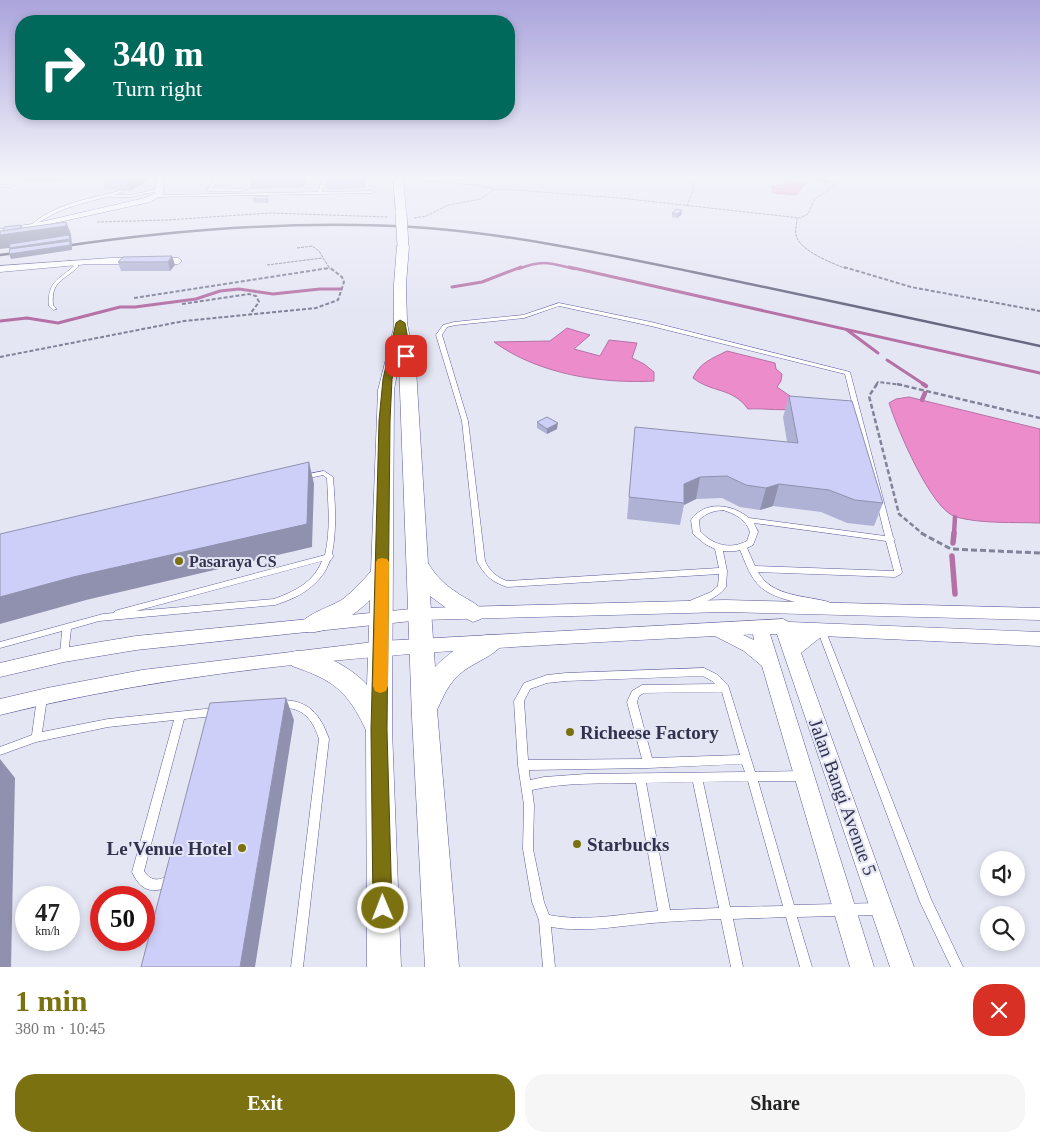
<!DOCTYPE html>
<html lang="en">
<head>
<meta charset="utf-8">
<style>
  body { margin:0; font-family:Georgia,serif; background:#f6f6f6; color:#222; height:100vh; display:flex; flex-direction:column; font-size:19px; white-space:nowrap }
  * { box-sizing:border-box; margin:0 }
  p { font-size:16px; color:#767676 }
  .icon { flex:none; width:28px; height:28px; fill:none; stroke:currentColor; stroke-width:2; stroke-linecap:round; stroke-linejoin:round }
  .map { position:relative; height:967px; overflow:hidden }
  .side { display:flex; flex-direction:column; background:#fff; flex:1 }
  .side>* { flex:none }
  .hud { position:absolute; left:15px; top:15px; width:500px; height:105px; border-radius:20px; box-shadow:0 2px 8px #0003; background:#00695c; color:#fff; overflow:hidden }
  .tools { position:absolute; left:980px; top:851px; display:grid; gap:10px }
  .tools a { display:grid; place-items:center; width:45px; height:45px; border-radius:50%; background:#fff; box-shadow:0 2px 8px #0003; font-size:25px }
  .speed { position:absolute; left:15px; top:886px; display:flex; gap:10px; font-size:25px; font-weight:700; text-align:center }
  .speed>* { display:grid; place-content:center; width:65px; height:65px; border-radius:50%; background:#fff; box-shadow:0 2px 8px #0003; line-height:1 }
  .speed small { font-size:12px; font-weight:400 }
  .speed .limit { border:8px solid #d22; background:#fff; color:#111 }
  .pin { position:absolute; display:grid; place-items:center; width:42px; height:42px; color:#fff; margin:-21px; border-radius:10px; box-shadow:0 2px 8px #0006 }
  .me { position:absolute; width:55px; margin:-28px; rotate:359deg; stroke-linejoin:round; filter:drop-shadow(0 0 4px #0008) }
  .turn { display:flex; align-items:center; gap:18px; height:105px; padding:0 15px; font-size:22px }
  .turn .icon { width:65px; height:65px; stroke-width:2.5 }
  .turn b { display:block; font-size:35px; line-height:42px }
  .round { display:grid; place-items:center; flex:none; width:52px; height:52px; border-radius:20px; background:#f6f6f6 }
  .headline { display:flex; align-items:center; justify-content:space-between; height:85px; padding:0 15px }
  h1 { font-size:30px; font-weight:600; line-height:38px; color:#7c7110 }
  .action { display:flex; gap:10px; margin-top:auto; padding:10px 15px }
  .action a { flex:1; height:58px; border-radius:20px; background:#7c7110; color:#fff; font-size:20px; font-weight:600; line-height:58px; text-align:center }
  .action a+a { background:#f6f6f6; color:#222 }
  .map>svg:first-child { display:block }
  .water { fill:#ed8ccb; stroke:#b571a6 }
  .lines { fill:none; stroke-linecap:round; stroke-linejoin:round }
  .stream-far3 { stroke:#b571a6; stroke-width:2.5 }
  .stream-far2 { stroke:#b571a6; stroke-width:3 }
  .stream-far1 { stroke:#b571a6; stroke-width:4.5 }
  .stream { stroke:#b571a6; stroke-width:5.5 }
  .service-casing { stroke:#5c5c9a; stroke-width:1 }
  .minor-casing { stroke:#5c5c9a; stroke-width:1 }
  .secondary-casing { stroke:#5c5c9a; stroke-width:1 }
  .path-far3 { stroke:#828399; stroke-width:1; stroke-dasharray:3 1; stroke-linecap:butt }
  .path-far2 { stroke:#828399; stroke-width:2; stroke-dasharray:4 2; stroke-linecap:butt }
  .path-far1 { stroke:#828399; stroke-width:2.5; stroke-dasharray:5 2.5; stroke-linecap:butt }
  .path { stroke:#828399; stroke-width:3; stroke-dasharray:6 3; stroke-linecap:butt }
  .service { fill:#fff; fill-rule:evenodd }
  .minor { fill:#fff; fill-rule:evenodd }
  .secondary { fill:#fff; fill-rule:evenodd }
  .rail { stroke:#686980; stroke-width:2.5 }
  .secondary-bridge-casing { stroke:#5c5c9a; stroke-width:12; stroke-linecap:butt }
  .secondary-bridge { stroke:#fff; stroke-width:11 }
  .wall { fill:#b0b2d5 }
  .shaded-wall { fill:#9091ae }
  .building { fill:#cdcff8; stroke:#9091ae }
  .route { fill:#7c7110; stroke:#51490a }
  .slow { fill:#f59e0b }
  .poi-dot { fill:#7c7110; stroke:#e5e6f4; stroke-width:2 }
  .labels { text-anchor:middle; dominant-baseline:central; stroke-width:4; stroke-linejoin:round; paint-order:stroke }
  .poi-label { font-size:16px; font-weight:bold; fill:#31324e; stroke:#e5e6f4; text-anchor:start }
  .near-poi-label { font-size:19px; font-weight:bold; fill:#31324e; stroke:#e5e6f4; text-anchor:start }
  .near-street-label { font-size:19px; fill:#31324e; stroke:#e5e6f4 }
</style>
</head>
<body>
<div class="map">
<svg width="1040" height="967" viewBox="0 0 1040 967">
  <rect width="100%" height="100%" fill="#e5e6f4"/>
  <g class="water">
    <polygon points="788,179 806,183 796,195 773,193 772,187 788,184 784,181"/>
    <path d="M567 328 590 335 574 349 600 356 609 340 637 343 632 358 644 364 654 372V381C601 384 538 374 494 342L550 341Z"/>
    <path d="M727 351 775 363 776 369 782 374 781 381 777 387 793 398 792 409C777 411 763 408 748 409 732 387 712 393 693 378 699 363 713 358 727 351Z"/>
    <path d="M909 397 1040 429V523C1013 522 982 524 956 517 931 510 897 428 889 403L896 399Z"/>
  </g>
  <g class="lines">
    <path class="stream-far3" d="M518 269C543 259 550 263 575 269"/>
    <g class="stream-far2">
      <polyline points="569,267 1040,373"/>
      <polyline points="452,287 482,282 521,267"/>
      <polyline points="0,321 27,318 58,323 120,307 135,307 196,299 220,291 239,289 273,294 320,289 341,289"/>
      <polyline points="847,330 878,353"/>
      <polyline points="887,360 925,385"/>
    </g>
    <g class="stream-far1">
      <polyline points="923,384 926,386"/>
      <polyline points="922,400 925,393"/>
      <polyline points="954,534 955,517"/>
    </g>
    <g class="stream">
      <polyline points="953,543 954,533"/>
      <polyline points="952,556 955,594"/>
    </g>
    <g class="service-casing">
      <g id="service">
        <polygon points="21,177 25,177 11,187 0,187 0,185 9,185"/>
        <polygon points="217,177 221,177 212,188 241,189 246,187 251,177 255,177 248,189 241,191 208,191 207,190"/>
        <polygon points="277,177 313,177 311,178 278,179"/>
        <polygon points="323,177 327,177 322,192 372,191 374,192 372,193 318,194 315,195 313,194 158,197 156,196 158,195 317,192 318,191"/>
        <path d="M160 188 162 189 161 190 132 197H113L111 196C83 203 57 208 33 227L30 226C54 203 91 199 122 190L124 191 123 192 114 195H132Z"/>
        <path d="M68 261H72L79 266C64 281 51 280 53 305L57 309 53 310 49 306C47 282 58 280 74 266L68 263Z"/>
        <path d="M559 303 651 322 850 372 893 537 895 539 894 541 902 572 901 574 895 577 758 572C772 597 804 595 829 602L830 604 829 606 826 607C805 604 769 600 756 582 748 572 745 561 740 550L736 551H723L727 571 726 587C718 598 703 603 690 607L687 606 686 604 687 602 711 592 718 586 719 574 507 587C492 582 484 575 477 561L462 421 436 335 443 325 454 322 523 315ZM559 306 651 326 845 374 885 536 749 518C732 504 705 500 691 520L693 534 705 544 715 549 719 568 507 581C497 577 490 572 485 561L468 421 442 335 447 327 456 325 524 318ZM723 510C735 514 746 519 750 532L747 541C729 550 713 545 700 531L699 520C706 513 713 511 723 510ZM754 523 886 541 894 571 755 566 747 548 753 545 758 532Z"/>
        <path d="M324 471 333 477C335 503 337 528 332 554L334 556C329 560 328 567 324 573 311 591 296 598 275 605L99 621 71 629 68 655 67 658 64 659 61 658 60 655 62 631 0 648V642L103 614 114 613 115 611 118 610 325 555C331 529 328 504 327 478L323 475 305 479 302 477 303 475ZM322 561C313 583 295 591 274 599L136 611Z"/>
        <polygon points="821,626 824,627 825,629 931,899 963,967 951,967 920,902 817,629 818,627"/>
        <path d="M704 668 718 675 728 685 755 772 802 771 806 773 807 776 806 779 802 781H758L794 905 878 903 882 905 884 909 882 913 878 915 797 917 812 967H800L786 917 733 919 743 967H731L721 919C698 920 675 921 652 923 618 926 585 933 551 927L555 967H543L539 920 532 902 523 849 524 805 518 765 514 701 524 683 547 675 566 673ZM703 676 712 681 715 684 642 685 632 691 627 702 642 759 528 760 524 701 530 689 547 683 566 681ZM722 692 740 755 652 758 637 702 639 696 644 693ZM742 764 745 772 586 774 544 777 530 780 529 770 648 768ZM748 781 783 906 730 907 703 782ZM693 782 719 908 670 910 646 783ZM636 783 658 911C621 914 586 922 549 915L544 902 533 849 534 805 532 790C565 782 601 784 636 783Z"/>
        <path d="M42 694 45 695 47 698 42 732 108 719 215 708 218 709 220 712 218 715 215 716 184 719 144 871C152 883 159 880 171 875L175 877 177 881 175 885C155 893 142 894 132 872L174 720 108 727 36 742 0 755V747L32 735 37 698 39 695Z"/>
        <path d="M281 700C309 700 320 714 329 739L303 967H291L319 739C315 726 308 713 294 709 288 708 283 708 278 707L276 704 278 701Z"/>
      </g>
    </g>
    <g class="minor-casing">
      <g id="minor">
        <polygon points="156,177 164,177 163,194 150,202 32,228 0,233 0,229 32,224 145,198 155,193"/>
        <polygon points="111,258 178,258 182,261 178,264 89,264 0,272 0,266"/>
        <polygon points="725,600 1040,608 1040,620 725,612 421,620 136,650 64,662 0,677 0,663 64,648 136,636 421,608"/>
        <path d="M783 619 789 622 1040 632V646L822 636 801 653 914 967H890L777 634H770L874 967H850L762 666 744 651 715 636C475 649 234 657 0 715V699L47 688 142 670 382 641ZM753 634 754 640 743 635Z"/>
      </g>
    </g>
    <g class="secondary-casing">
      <g id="secondary">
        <polygon points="393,177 403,177 406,213 405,215 397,215 396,213"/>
        <path d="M403 242 409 246 406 284 407 323 416 369 428 563C435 575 444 584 456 592 465 599 479 603 484 613L481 619 473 622 449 610 430 596 435 667C449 653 478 629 499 636L503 643C497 655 472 663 461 673 448 684 444 695 437 710L459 967H425L412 717 399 363 394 390 392 729 401 967H367L366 730C347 690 333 680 292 666L288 659 292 652C312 645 354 669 367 685L370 600C356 614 323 638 303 631L300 625C305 614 331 607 343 599 353 591 363 581 371 571L378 390 394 327V284L397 246Z"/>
      </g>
    </g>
    <g class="path-far3">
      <polyline points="421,177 421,181 477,185 496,189"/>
      <polyline points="687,206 694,188 694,177"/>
      <polyline points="414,218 426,216 448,205 481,199 491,191 500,189 620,198 800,218 808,214 814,200 846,177"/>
      <path d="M797 218C797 224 794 232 797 238 803 252 834 264 847 269"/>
      <polyline points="97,222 167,220 270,213 388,217"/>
      <polyline points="297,248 312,246 319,251 330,269"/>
      <polyline points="267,265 322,258"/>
      <polyline points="325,269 329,268"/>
    </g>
    <g class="path-far2">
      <polyline points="844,267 911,287 1040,311"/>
      <polyline points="134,298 329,268"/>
      <polyline points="182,304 249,294 256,296 259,302 250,314"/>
      <polyline points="0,357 184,321 316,308 338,300 344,282 342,277 329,267"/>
      <polyline points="876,385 878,382 903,385"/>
    </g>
    <g class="path-far1">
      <polyline points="877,384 869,396 899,514 923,534"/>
      <polyline points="897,384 1040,418"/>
    </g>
    <polyline class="path" points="921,533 951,549 1040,553"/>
    <use href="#service" class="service"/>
    <use href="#minor" class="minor"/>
    <use href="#secondary" class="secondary"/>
    <g class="rail">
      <path d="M58 247C180 229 303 219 427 228 516 235 605 254 693 272 809 296 924 321 1040 346"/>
      <polyline points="0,255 23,252"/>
    </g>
    <g class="secondary-bridge-casing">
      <polyline id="secondary-bridge" points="401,213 403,246"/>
    </g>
    <use href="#secondary-bridge" class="secondary-bridge"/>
  </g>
  <g class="wall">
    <polygon points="24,177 70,177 66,181 26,182"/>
    <polygon points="97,177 116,177 109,178 124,179 129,177 148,177 149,180 130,191 105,189 103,181 108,178 97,179"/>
    <polygon points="270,177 270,178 272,177 286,177 286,178 307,179 302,188 251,189 250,181"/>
    <polygon points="326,177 365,177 365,188 328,190"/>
    <polygon points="818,177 830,177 829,181 826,183 817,181"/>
    <polygon points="268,196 269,200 268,203 254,203 253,199"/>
    <polygon points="682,210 681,215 677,218 672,217 672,213"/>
    <polygon points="172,256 175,265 170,271 121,271 118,262"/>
    <polygon points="789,396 883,503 874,526 847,523 821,512 773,506 760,510 740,507 722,498 696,499 684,505 680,525 627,519 635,427 787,442 783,417"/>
    <polygon points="537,422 557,429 547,434 537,428"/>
  </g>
  <g class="shaded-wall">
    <polygon points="64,177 70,177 66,181"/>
    <polygon points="97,177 117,177 97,179"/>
    <polygon points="138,177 148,177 149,180 130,191 127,183"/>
    <polygon points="302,177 307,177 307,179 302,188 300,180"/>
    <polygon points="363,177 365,177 365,188"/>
    <polygon points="828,177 830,177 829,181 826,183"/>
    <polygon points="682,210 681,215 677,218 678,214"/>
    <polygon points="66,222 71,234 72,245 72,250 11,259 9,254 11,253 9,248 39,244 0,249 0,235 21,228 21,225 24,232"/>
    <polygon points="172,256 175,265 170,271 168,262"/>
    <polygon points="558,423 557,429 547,434 547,429"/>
    <polygon points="309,462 314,484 312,547 86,600 0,624 0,597"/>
    <polygon points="700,477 696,499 684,505 684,484"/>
    <polygon points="779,484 773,506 760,510 766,488"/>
    <polygon points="286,698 294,720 255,967 240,967"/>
    <polygon points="0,759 15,778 11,967 0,967"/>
  </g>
  <g class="building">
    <polygon points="129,177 138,177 127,183 103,181 108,178 124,179"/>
    <polygon points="252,177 266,177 265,178 271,178 272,177 282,177 282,178 302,177 300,180 250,181"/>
    <polygon points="326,177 348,177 326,178"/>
    <polygon points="256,196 268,196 267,199 253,199"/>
    <polygon points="676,209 682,210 678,214 672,213"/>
    <polygon points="66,222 66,226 0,235 0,231"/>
    <polygon points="21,225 21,228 3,231 4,227"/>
    <polygon points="69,235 70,239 9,248 10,244"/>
    <polygon points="70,241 70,245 9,254 10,249"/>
    <polygon points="172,256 168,262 118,262 123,257"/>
    <polygon points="789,396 852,401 883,503 855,500 829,490 779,484 766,488 746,485 727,476 700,477 684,484 684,503 629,497 635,427 798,443"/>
    <polygon points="547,417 558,423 547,429 537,422"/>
    <polygon points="309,462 307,524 73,577 0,597 0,534"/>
    <polygon points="286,698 240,967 141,967 210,703"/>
  </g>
  <linearGradient id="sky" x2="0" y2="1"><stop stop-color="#aaa4dc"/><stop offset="0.57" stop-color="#f3f4fa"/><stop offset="1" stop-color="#f3f4fa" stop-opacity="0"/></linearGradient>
  <rect width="1040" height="312" fill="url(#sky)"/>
  <polygon class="route" points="400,320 405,323 411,356 410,358 403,358 400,344 392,379 390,421 387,730 392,908 389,914 383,917 376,914 373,908 371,730 379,421 383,379 396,323"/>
  <polygon class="slow" points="382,558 387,559 389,562 388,686 386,691 380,693 375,691 373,686 376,562 378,559"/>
  <g class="poi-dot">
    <circle cx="179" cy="561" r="5"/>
    <circle cx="570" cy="732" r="5"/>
    <circle cx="577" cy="844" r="5"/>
    <circle cx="242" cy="848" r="5"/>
  </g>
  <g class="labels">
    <g class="poi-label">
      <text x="189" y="561">Pasaraya CS</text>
    </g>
    <g class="near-poi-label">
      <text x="580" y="732">Richeese Factory</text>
      <text x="587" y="844">Starbucks</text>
      <text x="232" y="848" text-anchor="end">Le'Venue Hotel</text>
    </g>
    <g class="near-street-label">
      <text transform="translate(843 797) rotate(70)">Jalan Bangi Avenue 5</text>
    </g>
  </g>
</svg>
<div class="tools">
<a><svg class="icon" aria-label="sound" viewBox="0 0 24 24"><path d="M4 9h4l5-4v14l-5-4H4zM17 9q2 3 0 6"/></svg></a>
<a><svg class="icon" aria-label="search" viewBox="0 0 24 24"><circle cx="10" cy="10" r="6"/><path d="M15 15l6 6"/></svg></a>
</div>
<div class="speed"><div>47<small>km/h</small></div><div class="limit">50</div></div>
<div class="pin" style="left:406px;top:356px;background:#d93025"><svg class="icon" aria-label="arrive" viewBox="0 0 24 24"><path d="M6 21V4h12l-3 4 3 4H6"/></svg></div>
<svg class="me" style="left:383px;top:908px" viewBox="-20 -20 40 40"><circle r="17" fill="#7c7110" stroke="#fff" stroke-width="3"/><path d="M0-11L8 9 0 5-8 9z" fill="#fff"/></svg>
<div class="hud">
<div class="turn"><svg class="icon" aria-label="right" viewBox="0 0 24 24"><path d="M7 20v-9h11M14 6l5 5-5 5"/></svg><div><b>340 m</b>Turn right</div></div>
</div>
</div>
<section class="side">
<div class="headline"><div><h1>1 min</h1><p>380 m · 10:45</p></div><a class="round" style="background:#d93025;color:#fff"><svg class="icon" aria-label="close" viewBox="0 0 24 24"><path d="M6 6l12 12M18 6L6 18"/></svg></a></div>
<div class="action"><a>Exit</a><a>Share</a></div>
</section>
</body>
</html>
